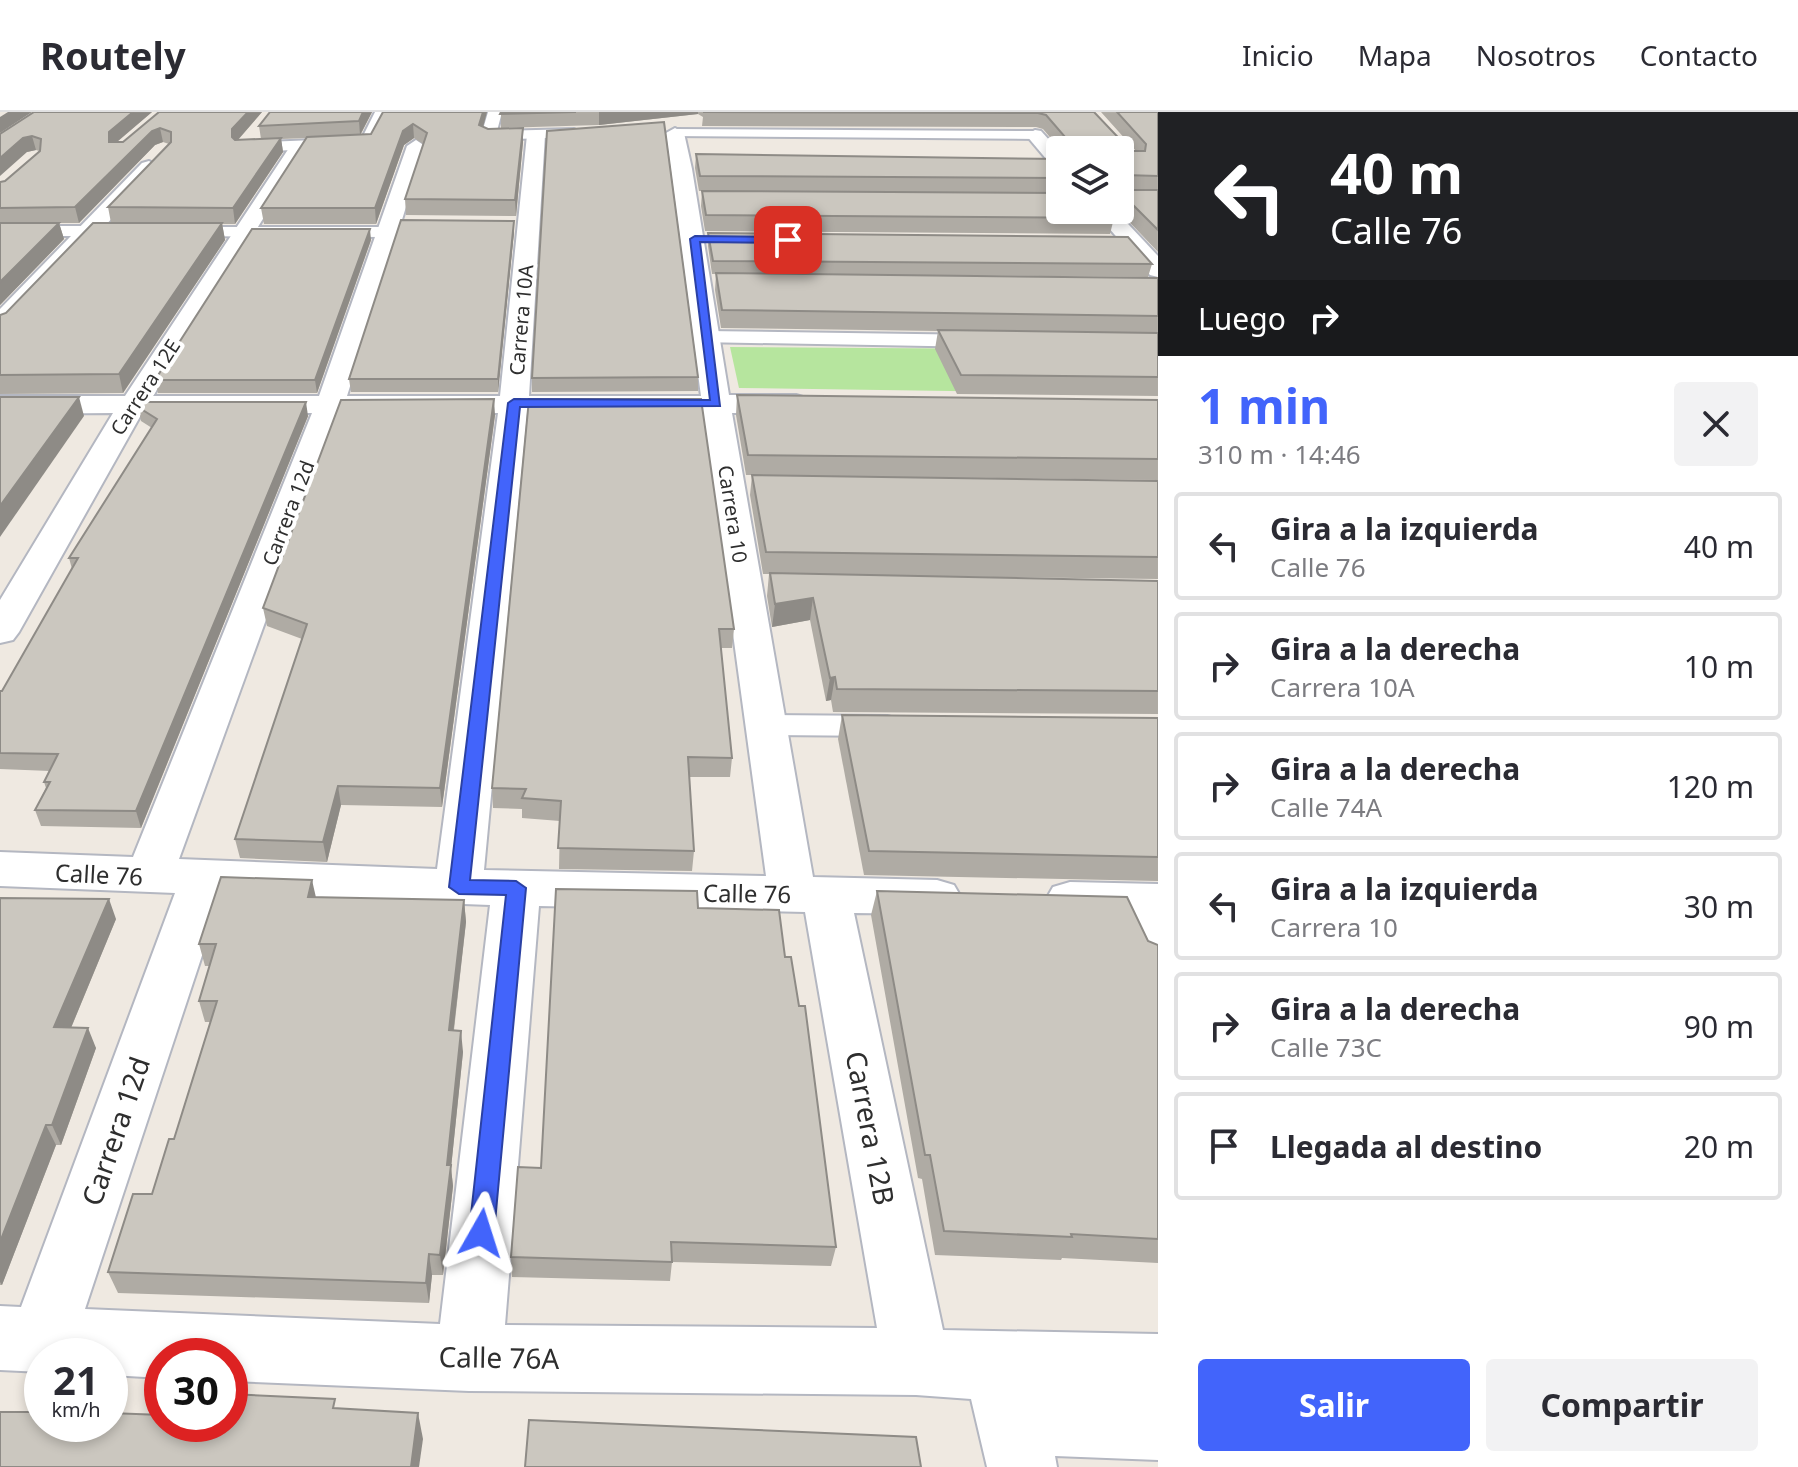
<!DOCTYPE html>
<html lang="es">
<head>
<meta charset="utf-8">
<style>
  body { margin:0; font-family:"Noto Sans",sans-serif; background:#f2f2f3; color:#2b2b33; height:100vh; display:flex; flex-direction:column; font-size:30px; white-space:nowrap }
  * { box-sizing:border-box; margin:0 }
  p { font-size:26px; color:#7c7c81 }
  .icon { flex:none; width:44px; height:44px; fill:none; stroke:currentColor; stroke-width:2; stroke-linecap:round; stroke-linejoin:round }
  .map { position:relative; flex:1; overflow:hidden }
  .panel { display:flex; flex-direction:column; background:#fff; width:640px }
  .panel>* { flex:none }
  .top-card { background:#202124; color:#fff; overflow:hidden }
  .buttons { position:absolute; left:1046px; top:24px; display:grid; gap:16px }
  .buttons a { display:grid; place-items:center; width:88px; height:88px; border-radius:8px; background:#fff; box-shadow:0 4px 12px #0003; font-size:40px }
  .speed { position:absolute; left:24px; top:1226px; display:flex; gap:16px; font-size:40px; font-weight:700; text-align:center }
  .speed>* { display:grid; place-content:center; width:104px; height:104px; border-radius:50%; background:#fff; box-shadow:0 4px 12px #0003; line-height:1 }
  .speed small { font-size:20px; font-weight:400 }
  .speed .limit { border:12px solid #d22; background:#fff; color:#111 }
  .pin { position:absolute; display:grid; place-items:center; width:68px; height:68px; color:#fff; margin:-34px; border-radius:16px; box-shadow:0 4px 12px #0006 }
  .me { position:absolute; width:88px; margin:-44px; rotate:6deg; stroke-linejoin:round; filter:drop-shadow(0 0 6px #0008) }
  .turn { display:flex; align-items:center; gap:28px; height:168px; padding:0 40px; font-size:36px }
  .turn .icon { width:104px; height:104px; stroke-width:2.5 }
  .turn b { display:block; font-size:56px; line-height:68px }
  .then { display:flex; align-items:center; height:76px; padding:0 40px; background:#0003; gap:16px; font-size:30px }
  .round { display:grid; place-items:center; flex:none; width:84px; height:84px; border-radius:8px; background:#f2f2f3 }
  .summary { display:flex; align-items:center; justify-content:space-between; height:136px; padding:0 40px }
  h1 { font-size:48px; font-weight:700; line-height:60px; color:#4264fb }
  .primary-button { display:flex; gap:16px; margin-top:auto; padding:16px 40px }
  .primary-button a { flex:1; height:92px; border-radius:8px; background:#4264fb; color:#fff; font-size:32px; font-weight:700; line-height:92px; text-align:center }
  .primary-button a+a { background:#f2f2f3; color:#2b2b33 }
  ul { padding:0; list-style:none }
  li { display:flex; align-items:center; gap:24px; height:108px; margin:0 16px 12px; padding:0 24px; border:4px solid #e1e1e2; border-radius:8px }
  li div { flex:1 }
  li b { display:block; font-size:30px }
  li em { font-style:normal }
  header { display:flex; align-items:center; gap:48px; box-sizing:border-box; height:112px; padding:0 40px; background:#fff; border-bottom:2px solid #e1e1e2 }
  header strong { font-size:38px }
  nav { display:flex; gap:44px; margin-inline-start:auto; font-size:28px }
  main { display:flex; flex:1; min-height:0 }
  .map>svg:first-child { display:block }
  .green { fill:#b6e59e }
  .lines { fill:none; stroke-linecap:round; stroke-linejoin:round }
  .lane-casing { stroke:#b4b7c1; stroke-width:4 }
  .street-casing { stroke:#b4b7c1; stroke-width:4 }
  .lane { fill:#fff; fill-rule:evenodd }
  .street { fill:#fff; fill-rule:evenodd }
  .wall { fill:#afaba4 }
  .shaded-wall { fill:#8e8b86 }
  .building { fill:#cbc7bf; stroke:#8e8b86; stroke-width:2 }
  .route { fill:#4264fb; stroke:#2b41a3; stroke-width:2 }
  .labels { text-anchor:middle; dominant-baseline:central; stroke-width:8; stroke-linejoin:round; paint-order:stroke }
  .far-street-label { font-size:20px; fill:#2e2e2e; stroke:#fff }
  .street-label { font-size:24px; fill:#2e2e2e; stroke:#fff }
  .near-street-label { font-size:28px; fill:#2e2e2e; stroke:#fff }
</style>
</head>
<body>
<header>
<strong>Routely</strong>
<nav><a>Inicio</a><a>Mapa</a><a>Nosotros</a><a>Contacto</a></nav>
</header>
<main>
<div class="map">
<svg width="1158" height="1355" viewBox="0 0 1158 1355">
  <rect width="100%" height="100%" fill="#efe9e1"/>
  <polygon class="green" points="730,235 1158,238 1158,282 739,276"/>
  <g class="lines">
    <g class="lane-casing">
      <g id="lane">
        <polygon points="375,0 389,0 372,33 242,41 234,36 242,31 362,26"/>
        <polygon points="488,0 502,0 497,19 574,17 581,21 574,25 488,28 481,24"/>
        <polygon points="675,17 1035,19 1042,23 1035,27 670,24 668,21"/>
        <polygon points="0,114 122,114 131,119 122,124 0,124"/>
        <polygon points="174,115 390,115 399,120 390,125 168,124 165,120 168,116"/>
        <polygon points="706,219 984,223 995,229 984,235 698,230 695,225 698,220"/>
        <polygon points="769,603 887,604 899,607 904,614 899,621 887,624 769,623 757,620 752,613 757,606"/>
      </g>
    </g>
    <g class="street-casing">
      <g id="street">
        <path d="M675 16 684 21 692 57 729 283H796L806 286 810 292 806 298 796 301H732L813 765 937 768 954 773 961 785 954 797 937 802 854 801 943 1218 1158 1222V1348L1055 1344 1057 1355H987L971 1287 916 1283 469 1279 230 1269V1244H162V1266L110 1263V1244H42V1260L0 1258V1194L21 1195 175 781 0 774V740L133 745 312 301H142L19 520 13 528 0 531V488L113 301 0 302V284H125L289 36 298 30 307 36 153 284H319L407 34 416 28 425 34 347 284H500L527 23 536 18 545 23 529 284H701L666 21ZM341 301H498L437 757 179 747ZM527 301H703L766 764 484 758ZM222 783 490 793 440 1212 85 1197ZM539 794 805 800 877 1216 505 1213Z"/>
        <polygon points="1035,18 1041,19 1060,40 1060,57 1053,55 1026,23"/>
        <polygon points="149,49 159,55 156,59 9,217 0,220 0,197 142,51"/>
        <polygon points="1093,98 1115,98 1158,144 1158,165 1150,163"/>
        <polygon points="1070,770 1158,772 1158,858 1140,852 1119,806 1070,804 1053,799 1046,787 1053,775"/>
      </g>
    </g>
    <use href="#lane" class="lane"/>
    <use href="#street" class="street"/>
  </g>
  <g class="wall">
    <polygon points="34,0 152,0 117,30 123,30 159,0 262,0 238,28 261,27 259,14 270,0 372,0 361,22 371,22 383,0 483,15 488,17 523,16 523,30 516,104 406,103 405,87 423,32 414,26 404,33 376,112 264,112 261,96 306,26 281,27 283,40 235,112 222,112 225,128 123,281 0,282 0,203 6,201 111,111 108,95 169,32 163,30 155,33 79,111 59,111 64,127 0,193 0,70 5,69 39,39 36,38 27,40"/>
    <polygon points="501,0 1094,0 1131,39 1136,39 1101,0 1158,0 1158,140 1118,98 1120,98 1120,38 1061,38 1043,17 1036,15 702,14 703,5 698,2 599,13 501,16"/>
    <polygon points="696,42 1060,47 1060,81 1114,106 1110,122 705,119 701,94 702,79 699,79 695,56"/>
    <polygon points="514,109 514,120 498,280 351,280 349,267"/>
    <polygon points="708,121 1152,152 1148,165 920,163 1158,166 1158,284 957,282 935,237 938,219 721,216 715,178 716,162 712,162 708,134"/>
    <polygon points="371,128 317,281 158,281 155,268"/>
    <polygon points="698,265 698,279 532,280 532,266"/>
    <polygon points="737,283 1158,288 1158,368 923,365 1158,369 1158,467 905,464 1158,469 1158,602 833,600 831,588 826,589 810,508 772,515 767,484 769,462 763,462 750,383 752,363 746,363 736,303"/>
    <polygon points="529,287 734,517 732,536 721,536 732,646 730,665 689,665 694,739 692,759 559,757 560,709 522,706 522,697 493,696 492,676"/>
    <polygon points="138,295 308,304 141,716 41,714 35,698 46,676 44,670 50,659 0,657 0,579 2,579 72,457 69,446 152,316 141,309"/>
    <polygon points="495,303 442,695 341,693 327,750 240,746 235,727 302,527 267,514 263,496"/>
    <polygon points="842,603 1158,606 1158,769 864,763 838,627"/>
    <polygon points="877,779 1148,829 1158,833 1158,1151 1062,1146 1061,1148 935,1143 922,1067 918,1066 871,803"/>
    <polygon points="316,785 464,788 466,810 454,918 463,940 451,1056 453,1074 443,1163 432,1163 429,1191 118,1181 108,1160 152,1082 174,1027 210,910 205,910 199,889 210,854 205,854 199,832"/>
    <polygon points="0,786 116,807 71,916 96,936 61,1033 56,1033 2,1173 0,1173"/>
    <polygon points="785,845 836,1135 831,1154 672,1150 670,1169 512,1165 511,1145 541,1056"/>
  </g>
  <g class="shaded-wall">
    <polygon points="8,0 32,0 0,21 0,5"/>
    <polygon points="133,0 152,0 112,34 109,30 109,20"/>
    <polygon points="248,0 262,0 235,31 232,25 232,17"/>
    <polygon points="363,0 372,0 360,23 359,9"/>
    <polygon points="483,0 487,0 480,27 479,13"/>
    <polygon points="599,0 698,0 698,2 599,13"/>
    <polygon points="413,12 414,26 404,33 376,112 375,96 403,19"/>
    <polygon points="160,16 163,30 155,33 79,111 75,95 152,19"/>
    <polygon points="523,16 523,30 516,104 515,88"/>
    <polygon points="32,24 36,38 27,40 0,64 0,46 23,26"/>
    <polygon points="281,26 283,40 235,112 233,96"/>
    <polygon points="514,109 514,120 498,280 498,267"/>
    <polygon points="59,111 64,127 0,193 0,170"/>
    <polygon points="222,111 225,128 123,281 119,262"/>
    <polygon points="370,117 371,128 317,281 315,268"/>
    <polygon points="79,285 84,304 0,425 0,394"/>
    <polygon points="494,287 495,303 442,695 440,676"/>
    <polygon points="306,290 308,304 141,716 136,699"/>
    <polygon points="813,486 810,508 772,515 775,492"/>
    <polygon points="835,565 831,588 826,589 830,566"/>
    <polygon points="338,674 341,693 327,750 323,730"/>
    <polygon points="312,768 317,790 308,785"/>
    <polygon points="109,787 116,807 63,935 54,915"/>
    <polygon points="464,788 466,810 451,940 449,918"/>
    <polygon points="88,916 96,936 61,1033 52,1013"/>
    <polygon points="461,919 463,940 451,1056 453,1074 443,1163 440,1143 447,1053"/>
    <polygon points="46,1013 56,1033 2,1173 0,1170 0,1130"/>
    <polygon points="429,1142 432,1163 429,1191 426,1171"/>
    <polygon points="418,1301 423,1327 419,1355 411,1355"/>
  </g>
  <g class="building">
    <polygon points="34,0 133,0 109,20 109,30 123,30 159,0 248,0 232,17 232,25 235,28 281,26 233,96 108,95 171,30 171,20 160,16 152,19 75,95 0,96 0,70 5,69 40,39 41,27 32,24 23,26 0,46 0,22"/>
    <polygon points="270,0 363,0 359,9 259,14"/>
    <polygon points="383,0 483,0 479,13 488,17 523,16 515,88 405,87 427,21 413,12 403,19 375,96 261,96 307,25 371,22"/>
    <polygon points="501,0 576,0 500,2"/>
    <polygon points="703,0 1094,0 1131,39 1145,39 1146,32 1117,0 1158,0 1158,64 1124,63 1121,76 1124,78 1158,78 1158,118 1120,80 1120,38 1066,38 1066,26 1046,3 1038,1"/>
    <polygon points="664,10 698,265 532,266 547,19"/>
    <polygon points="696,42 1060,47 1060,66 700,64"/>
    <polygon points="702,79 1060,81 1060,98 1108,98 1114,106 706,103"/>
    <polygon points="401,108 514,109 498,267 349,267"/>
    <polygon points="0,111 59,111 0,170"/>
    <polygon points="93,111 222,111 119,262 0,263 0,203 6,201"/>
    <polygon points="252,117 370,117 315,268 155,268"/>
    <polygon points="708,121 1128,125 1152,152 713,149"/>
    <polygon points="716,161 1158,166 1158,204 722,198"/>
    <polygon points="938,218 1158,221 1158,265 961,263"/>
    <polygon points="737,283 1158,288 1158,347 748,343"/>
    <polygon points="0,285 79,285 0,394"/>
    <polygon points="494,287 440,676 338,674 323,730 235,727 307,512 263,496 341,288"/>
    <polygon points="529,287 701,287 734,517 719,517 732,646 688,645 694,739 558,736 561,689 522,686 526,677 492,676"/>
    <polygon points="140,290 306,290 136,699 35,698 50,670 44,670 58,642 0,641 0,579 2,579 78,446 69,446 157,307 138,295"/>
    <polygon points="752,363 1158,369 1158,445 766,440"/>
    <polygon points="770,461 1158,469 1158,579 837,577 835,565 830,566 813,486 775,492"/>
    <polygon points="842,603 1158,606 1158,745 869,739"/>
    <polygon points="221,765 312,768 308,785 464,788 449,918 461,919 447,1053 451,1053 440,1143 429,1142 426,1171 108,1160 133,1082 152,1082 169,1027 174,1027 217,889 199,889 216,832 199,832"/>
    <polygon points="556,777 697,779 698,796 779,798 785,845 791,845 799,894 805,894 836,1135 671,1130 672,1150 511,1145 518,1055 541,1056"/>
    <polygon points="877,779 1127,785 1148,829 1158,833 1158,1127 1071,1122 1072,1125 944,1119 930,1043 925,1043"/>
    <polygon points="0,786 109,787 54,915 88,916 52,1013 46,1013 0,1130"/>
    <polygon points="230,1282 335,1287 333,1296 418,1301 411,1355 0,1355 0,1300 42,1300 42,1312 110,1312 110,1301 162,1303 162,1312 230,1312"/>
    <polygon points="529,1308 916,1325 921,1355 525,1355"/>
  </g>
  <polygon class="route" points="695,124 788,125 793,128 788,131 700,130 720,294 520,295 470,768 516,769 526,776 494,1121 490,1129 481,1132 472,1129 469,1121 506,783 459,782 449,775 508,291 514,287 710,288 690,127"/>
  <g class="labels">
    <g class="far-street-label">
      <text transform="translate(521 208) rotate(-85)">Carrera 10A</text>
      <text transform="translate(145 275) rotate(-57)">Carrera 12E</text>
      <text transform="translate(288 401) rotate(-69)">Carrera 12d</text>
      <text transform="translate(733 402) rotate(81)">Carrera 10</text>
    </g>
    <g class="street-label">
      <text transform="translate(99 762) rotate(3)">Calle 76</text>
      <text transform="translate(747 781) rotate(1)">Calle 76</text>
    </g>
    <g class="near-street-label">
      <text transform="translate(871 1016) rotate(79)">Carrera 12B</text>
      <text transform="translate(115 1019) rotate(-71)">Carrera 12d</text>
      <text transform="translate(499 1245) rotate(1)">Calle 76A</text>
    </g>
  </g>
</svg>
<div class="buttons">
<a><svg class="icon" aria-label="layers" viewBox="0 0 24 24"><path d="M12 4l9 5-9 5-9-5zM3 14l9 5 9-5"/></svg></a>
</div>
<div class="speed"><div>21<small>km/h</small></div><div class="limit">30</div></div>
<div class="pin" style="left:788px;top:128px;background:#d93025"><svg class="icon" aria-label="arrive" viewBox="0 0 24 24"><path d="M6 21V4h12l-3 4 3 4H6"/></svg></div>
<svg class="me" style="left:481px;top:1121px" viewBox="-20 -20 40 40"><path d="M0-17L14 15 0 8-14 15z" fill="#4264fb" stroke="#fff" stroke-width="4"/></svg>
</div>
<section class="panel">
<div class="top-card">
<div class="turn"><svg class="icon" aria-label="left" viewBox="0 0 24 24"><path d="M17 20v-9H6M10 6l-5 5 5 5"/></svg><div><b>40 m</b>Calle 76</div></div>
<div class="then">Luego<svg class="icon" aria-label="right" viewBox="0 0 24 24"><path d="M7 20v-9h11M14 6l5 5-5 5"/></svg></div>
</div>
<div class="summary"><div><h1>1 min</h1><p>310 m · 14:46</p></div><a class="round"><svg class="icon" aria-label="close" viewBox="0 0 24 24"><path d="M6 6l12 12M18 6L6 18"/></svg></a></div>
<ul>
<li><svg class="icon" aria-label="left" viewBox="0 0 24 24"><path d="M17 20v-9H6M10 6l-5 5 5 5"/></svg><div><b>Gira a la izquierda</b><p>Calle 76</p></div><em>40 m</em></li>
<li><svg class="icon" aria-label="right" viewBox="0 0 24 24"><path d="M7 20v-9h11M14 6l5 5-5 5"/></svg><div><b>Gira a la derecha</b><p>Carrera 10A</p></div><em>10 m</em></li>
<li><svg class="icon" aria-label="right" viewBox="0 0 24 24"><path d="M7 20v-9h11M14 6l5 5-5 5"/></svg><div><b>Gira a la derecha</b><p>Calle 74A</p></div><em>120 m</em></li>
<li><svg class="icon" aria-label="left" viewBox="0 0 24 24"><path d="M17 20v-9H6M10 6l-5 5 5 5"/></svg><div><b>Gira a la izquierda</b><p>Carrera 10</p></div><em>30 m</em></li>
<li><svg class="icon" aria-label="right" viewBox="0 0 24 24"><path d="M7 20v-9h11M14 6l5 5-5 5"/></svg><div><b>Gira a la derecha</b><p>Calle 73C</p></div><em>90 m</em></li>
<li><svg class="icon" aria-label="arrive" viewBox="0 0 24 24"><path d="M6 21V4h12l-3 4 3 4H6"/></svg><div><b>Llegada al destino</b></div><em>20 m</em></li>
</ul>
<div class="primary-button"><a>Salir</a><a>Compartir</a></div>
</section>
</main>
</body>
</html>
